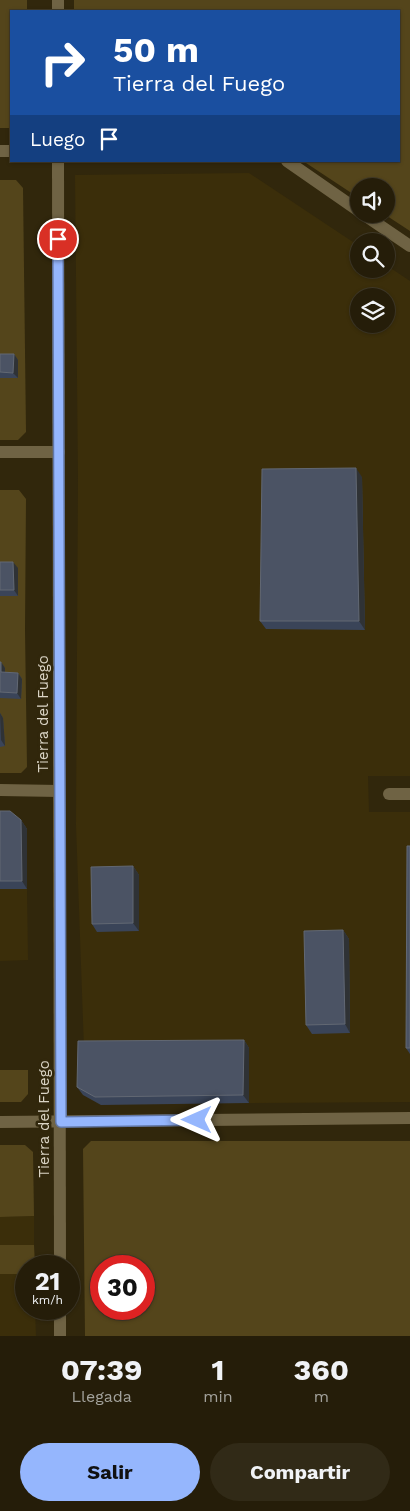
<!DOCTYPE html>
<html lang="es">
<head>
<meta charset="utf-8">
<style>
  body { margin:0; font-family:"Work Sans",sans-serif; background:#312a17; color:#f1f3f6; height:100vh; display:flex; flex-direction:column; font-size:19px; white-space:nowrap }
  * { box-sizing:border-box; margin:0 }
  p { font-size:16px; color:#a3a29c }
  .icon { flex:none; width:28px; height:28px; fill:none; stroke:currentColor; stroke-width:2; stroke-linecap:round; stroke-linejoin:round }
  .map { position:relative; height:1336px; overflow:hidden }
  .side { display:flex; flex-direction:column; background:#251d09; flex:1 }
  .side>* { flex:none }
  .guide { position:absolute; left:10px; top:10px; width:390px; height:152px; border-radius:0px; box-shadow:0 1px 4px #0004,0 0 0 1px #423b2a; background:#1a4fa0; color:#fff; overflow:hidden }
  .buttons { position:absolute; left:350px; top:178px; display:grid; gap:10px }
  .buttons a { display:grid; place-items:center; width:45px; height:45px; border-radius:50%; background:#251d09; box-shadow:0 1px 4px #0004,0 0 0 1px #423b2a; font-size:25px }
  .speed { position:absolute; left:15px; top:1255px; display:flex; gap:10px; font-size:25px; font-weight:700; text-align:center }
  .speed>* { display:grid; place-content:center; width:65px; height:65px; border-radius:50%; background:#251d09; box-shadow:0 1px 4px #0004,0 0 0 1px #423b2a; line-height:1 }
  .speed small { font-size:12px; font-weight:400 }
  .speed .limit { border:8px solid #d22; background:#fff; color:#111 }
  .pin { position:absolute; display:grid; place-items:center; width:42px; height:42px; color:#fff; margin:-21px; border:2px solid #fff; border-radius:50%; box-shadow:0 1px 5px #0007 }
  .me { position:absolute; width:55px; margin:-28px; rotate:270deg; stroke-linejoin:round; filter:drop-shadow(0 0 4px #0008) }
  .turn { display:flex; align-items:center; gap:18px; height:105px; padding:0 20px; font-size:22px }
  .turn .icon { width:65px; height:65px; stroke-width:2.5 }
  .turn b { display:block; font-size:35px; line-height:42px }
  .then { display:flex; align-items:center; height:48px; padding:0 20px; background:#0003; gap:10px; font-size:19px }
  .eta { display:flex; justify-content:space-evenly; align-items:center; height:85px; text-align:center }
  .eta b { font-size:30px; font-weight:700; line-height:35px }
  .action { display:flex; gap:10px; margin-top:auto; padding:10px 20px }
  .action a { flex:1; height:58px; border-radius:30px; background:#95b6fd; color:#111; font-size:20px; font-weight:700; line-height:58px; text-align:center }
  .action a+a { background:#312a17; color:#f1f3f6 }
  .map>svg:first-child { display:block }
  .built { fill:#3b2e0a; fill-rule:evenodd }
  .green { fill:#54451b; fill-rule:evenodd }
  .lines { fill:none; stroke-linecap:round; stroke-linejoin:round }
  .minor { stroke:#6f6344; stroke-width:12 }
  .wall { fill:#3a4458 }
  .shaded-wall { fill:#2f3235 }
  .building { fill:#4b5364; stroke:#626873 }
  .route-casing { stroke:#6176a4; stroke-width:12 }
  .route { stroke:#95b6fd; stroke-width:9 }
  .labels { text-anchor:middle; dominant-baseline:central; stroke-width:5; stroke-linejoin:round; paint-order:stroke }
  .street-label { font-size:15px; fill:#dad4c5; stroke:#31270c }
</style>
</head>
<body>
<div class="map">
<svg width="410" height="1336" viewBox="0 0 410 1336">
  <rect width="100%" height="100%" fill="#31270c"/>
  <g class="built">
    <path d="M249 173 359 246V269H386V265L410 281V776H368L369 812H410V1102L249 1103V1048L84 1049 76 825 78 479 75 175ZM359 296H386V324H359Z"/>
    <polygon points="0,889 27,889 28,960 0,961"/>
    <polygon points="34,1216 34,1245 0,1245 0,1217"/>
    <polygon points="0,1274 26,1274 26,1309 35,1309 36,1336 0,1336"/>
  </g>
  <g class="green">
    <polygon points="0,0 27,0 27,11 11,11 11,128 0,128"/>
    <polygon points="74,0 410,0 410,231 384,214 386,214 386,186 359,186 359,198 303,161 399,161 399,11 74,11"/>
    <polygon points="0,180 16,180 23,188 26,432 18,440 0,440"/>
    <polygon points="0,490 19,490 26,499 25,630 27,767 21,773 0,773"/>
    <polygon points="0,1070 28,1070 28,1094 21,1102 0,1102"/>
    <path d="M91 1141H410V1336H85L83 1149ZM101 1266H144V1309H101Z"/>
    <polygon points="0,1145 25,1145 33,1152 34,1216 0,1217"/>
    <polygon points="0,1245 34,1245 35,1266 26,1266 26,1274 0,1274"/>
  </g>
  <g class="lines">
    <g class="minor">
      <polyline points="58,11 58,0"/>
      <polyline points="0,151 11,151"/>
      <polyline points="58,161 60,1266"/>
      <polyline points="287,161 359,211"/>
      <polyline points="363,214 410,246"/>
      <polyline points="0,452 59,452"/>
      <polyline points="0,790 59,791"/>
      <polyline points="389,794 410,794"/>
      <polyline points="0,1122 410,1118"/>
      <polyline points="60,1336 60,1309"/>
    </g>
  </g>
  <g class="wall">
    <polygon points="0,354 14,354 18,360 18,378 0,378"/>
    <polygon points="362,477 365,630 266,629 260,621"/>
    <polygon points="0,562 18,568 18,596 0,596"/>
    <polygon points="0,662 1,662 5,668 5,672 18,673 22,679 21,699 0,698"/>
    <polygon points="0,713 3,718 5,746 0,747"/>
    <polygon points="0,811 21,820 27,829 27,889 0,889"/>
    <polygon points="410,846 410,1054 406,1048"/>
    <polygon points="133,866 139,875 139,931 97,932 92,924"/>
    <polygon points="343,930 349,939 350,1033 312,1034 306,1025"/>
    <polygon points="244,1040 249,1048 249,1103 101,1105 83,1095 77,1087"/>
  </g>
  <g class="shaded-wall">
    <polygon points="14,354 18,360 18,378 13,373"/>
    <polygon points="356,468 362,477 365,630 359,621"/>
    <polygon points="13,562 18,568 18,596 14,590"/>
    <polygon points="1,662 5,668 5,678 1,672"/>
    <polygon points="18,673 22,679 21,699 17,693"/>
    <polygon points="0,713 3,718 5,746 1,740"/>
    <polygon points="21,820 27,829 27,889 22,881"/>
    <polygon points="133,866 139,875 139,931 133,923"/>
    <polygon points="343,930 349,939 350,1033 345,1024"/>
    <polygon points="244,1040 249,1048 249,1103 243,1095"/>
  </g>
  <g class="building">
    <polygon points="0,354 14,354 13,373 0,372"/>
    <polygon points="356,468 359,621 260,621 262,469"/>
    <polygon points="0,562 13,562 14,590 0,590"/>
    <polygon points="0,662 1,662 1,672 18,673 17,693 0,692"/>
    <polygon points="0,811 10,811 21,820 22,881 0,881"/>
    <polygon points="407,846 410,846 410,1048 406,1048"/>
    <polygon points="133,866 133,923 92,924 91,867"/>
    <polygon points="343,930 345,1024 306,1025 304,931"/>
    <polygon points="244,1040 243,1095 95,1097 77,1087 78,1041"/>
  </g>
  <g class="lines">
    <g class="route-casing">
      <polyline id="route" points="58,239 61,1122 197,1120"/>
    </g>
    <use href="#route" class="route"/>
  </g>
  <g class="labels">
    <g class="street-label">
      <text transform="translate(43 714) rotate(-90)">Tierra del Fuego</text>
      <text transform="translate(44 1119) rotate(-90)">Tierra del Fuego</text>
    </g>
  </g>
</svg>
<div class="buttons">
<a><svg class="icon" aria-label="sound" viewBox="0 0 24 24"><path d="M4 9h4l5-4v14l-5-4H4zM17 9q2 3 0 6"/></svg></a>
<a><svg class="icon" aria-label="search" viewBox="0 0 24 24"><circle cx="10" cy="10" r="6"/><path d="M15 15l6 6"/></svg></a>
<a><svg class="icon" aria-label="layers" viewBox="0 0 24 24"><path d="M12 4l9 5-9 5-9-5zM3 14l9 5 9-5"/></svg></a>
</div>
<div class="speed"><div>21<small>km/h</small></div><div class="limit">30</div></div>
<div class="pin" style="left:58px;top:239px;background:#d93025"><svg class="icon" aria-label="arrive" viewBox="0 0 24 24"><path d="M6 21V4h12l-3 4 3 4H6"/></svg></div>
<svg class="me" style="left:197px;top:1120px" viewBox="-20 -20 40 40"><path d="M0-17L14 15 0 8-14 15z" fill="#95b6fd" stroke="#fff" stroke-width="4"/></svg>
<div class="guide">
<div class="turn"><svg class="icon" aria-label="right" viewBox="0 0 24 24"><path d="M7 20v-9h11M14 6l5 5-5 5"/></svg><div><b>50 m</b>Tierra del Fuego</div></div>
<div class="then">Luego<svg class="icon" aria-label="arrive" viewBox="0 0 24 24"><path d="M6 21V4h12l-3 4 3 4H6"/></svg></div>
</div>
</div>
<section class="side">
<div class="eta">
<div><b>07:39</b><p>Llegada</p></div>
<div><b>1</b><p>min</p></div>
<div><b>360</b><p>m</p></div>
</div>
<div class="action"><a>Salir</a><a>Compartir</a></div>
</section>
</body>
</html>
